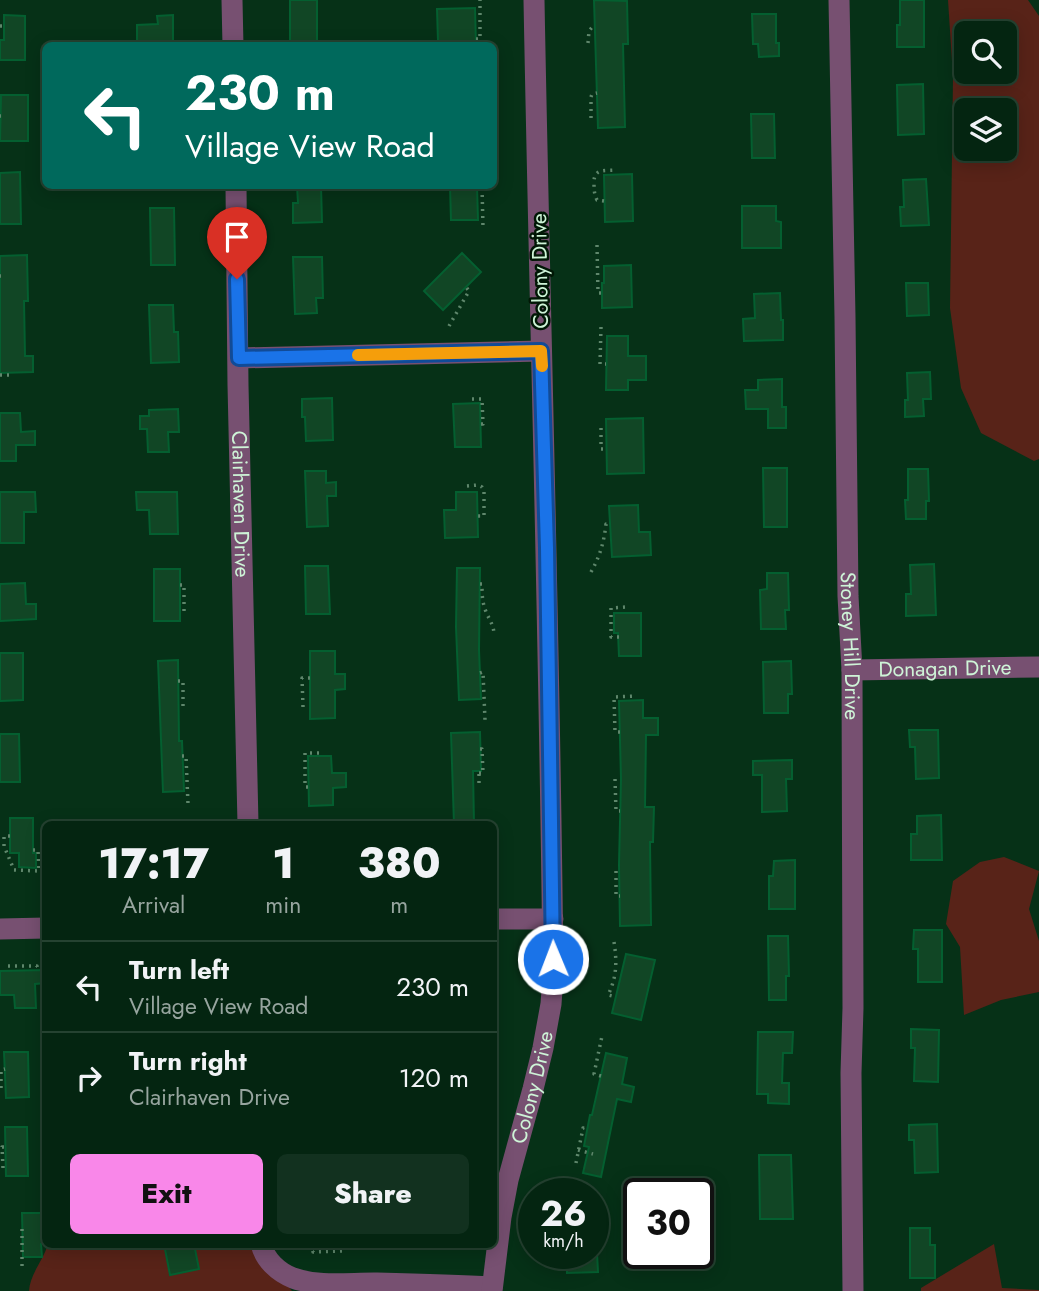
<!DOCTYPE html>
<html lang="en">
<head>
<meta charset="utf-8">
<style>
  body { margin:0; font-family:Jost,sans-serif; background:#12311f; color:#f1f3f6; height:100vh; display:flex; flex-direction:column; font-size:26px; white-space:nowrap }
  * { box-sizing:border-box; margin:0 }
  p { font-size:23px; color:#97a59f }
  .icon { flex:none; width:38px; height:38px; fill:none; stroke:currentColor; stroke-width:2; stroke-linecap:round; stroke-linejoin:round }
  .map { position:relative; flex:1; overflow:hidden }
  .side { position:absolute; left:42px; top:821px; width:455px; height:427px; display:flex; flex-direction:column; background:#042511; border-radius:10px; box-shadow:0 4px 18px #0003,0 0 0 2px #254231 }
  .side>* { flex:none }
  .guide { position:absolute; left:42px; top:42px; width:455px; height:147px; border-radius:10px; box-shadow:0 4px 18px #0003,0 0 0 2px #254231; background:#00695c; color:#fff; overflow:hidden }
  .fabs { position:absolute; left:954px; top:21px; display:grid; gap:14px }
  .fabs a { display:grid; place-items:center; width:63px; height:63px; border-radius:10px; background:#042511; box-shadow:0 4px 18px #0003,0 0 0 2px #254231; font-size:35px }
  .speed { position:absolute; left:518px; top:1178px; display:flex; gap:14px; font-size:35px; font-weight:700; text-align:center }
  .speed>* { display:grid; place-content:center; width:91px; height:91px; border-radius:50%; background:#042511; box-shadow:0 4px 18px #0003,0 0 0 2px #254231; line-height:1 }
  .speed small { font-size:18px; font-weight:400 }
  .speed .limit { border:4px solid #111; border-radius:10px; background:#fff; color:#111 }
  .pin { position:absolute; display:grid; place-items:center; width:60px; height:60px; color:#fff; margin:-72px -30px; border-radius:50% 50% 50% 0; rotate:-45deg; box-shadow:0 0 7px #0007 }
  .pin .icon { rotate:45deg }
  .me { position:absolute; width:77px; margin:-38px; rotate:359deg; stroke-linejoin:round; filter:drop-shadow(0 0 5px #0008) }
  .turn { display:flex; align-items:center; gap:24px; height:147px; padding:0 28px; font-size:32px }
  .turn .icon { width:91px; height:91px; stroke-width:2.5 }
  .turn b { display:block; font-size:49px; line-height:60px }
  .eta { display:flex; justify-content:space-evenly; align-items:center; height:119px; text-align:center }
  .eta b { font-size:42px; font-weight:800; line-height:49px }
  .button { display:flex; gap:14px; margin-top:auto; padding:14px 28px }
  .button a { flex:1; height:80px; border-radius:10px; background:#f987e9; color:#111; font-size:28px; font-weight:800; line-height:80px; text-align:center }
  .button a+a { background:#12311f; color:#f1f3f6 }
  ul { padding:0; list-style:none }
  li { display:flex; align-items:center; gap:21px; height:91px; padding:0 28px; border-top:2px solid #254231 }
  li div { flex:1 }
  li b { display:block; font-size:26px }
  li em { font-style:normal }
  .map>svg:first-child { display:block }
  .green { fill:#582318; fill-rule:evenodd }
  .building { fill:#114625; stroke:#045f30; stroke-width:2 }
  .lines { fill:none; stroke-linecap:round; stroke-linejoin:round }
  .path { stroke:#5f876c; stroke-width:3.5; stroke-dasharray:2 5; stroke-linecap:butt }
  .minor { stroke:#775071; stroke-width:21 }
  .route-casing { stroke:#114b97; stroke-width:18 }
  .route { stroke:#1a73e8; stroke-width:12 }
  .slow { stroke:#f59e0b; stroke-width:12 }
  .labels { text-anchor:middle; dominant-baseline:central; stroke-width:5; stroke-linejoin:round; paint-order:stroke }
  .street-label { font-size:21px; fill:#cef4d7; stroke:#001705 }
</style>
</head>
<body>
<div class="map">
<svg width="1039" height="1291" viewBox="0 0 1039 1291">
  <rect width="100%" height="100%" fill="#063117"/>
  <g class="green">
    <path d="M948 0H1028L1039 16V459L1034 461 981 433 961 388 950 308 953 77ZM966 33H1004V72H966ZM966 110H1004V149H966Z"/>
    <polygon points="1004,857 1039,871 1029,909 1039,941 1039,992 1001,1000 964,1015 960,947 946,924 953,881 980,862"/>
    <path d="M48 1244H253L292 1291H29C30 1274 43 1261 48 1244Z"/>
    <polygon points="994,1244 1002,1288 1039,1290 1039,1291 921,1291 921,1288"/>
  </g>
  <g class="building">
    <polygon points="290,0 317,0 317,45 290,46"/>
    <polygon points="594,0 627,1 628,44 623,44 625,127 598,128"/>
    <polygon points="900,0 924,0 924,47 897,47 897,25 900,25"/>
    <polygon points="475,8 476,46 448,46 447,41 438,41 437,9"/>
    <polygon points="752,14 776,14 776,43 779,43 779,56 759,57 758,44 753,44"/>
    <polygon points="4,15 25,16 25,60 0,60 0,40 4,40"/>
    <polygon points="173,15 173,46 147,46 147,41 137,41 137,25 158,24 157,16"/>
    <polygon points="923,84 924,134 898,135 897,85"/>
    <polygon points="1,95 28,95 28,141 0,141"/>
    <polygon points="751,114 774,114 775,158 752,158"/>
    <polygon points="20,172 21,224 0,224 0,173"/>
    <polygon points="632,174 633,221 605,222 604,175"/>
    <polygon points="926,179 929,225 901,226 900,207 904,207 903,180"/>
    <polygon points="297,186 321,186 322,222 293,223 293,203 298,203"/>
    <polygon points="450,186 477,186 478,220 451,220"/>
    <polygon points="742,206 776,206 776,221 781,222 781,248 742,248"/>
    <polygon points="150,208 174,208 175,265 151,265"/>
    <polygon points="462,253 481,272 443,310 424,291"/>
    <polygon points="27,255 28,301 24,301 25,356 33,356 33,372 0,373 0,256"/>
    <polygon points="293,257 322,257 323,298 316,298 317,313 295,314"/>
    <polygon points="631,265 632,307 602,308 602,283 604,283 604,266"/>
    <polygon points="906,283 928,283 929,315 907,316"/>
    <polygon points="780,293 781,320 783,320 783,340 744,341 743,319 755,318 754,294"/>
    <polygon points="149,305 173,305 174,332 178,332 179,362 151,363"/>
    <polygon points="607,336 628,336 628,356 646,356 646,380 628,380 628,390 606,390"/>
    <polygon points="930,372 931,399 923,399 924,416 905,417 905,400 908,400 907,373"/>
    <polygon points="782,379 782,407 786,407 786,428 768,428 768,409 746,409 745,390 758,390 758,380"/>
    <polygon points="332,398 333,440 306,441 305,417 302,417 302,399"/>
    <polygon points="480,403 481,447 455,447 453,404"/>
    <polygon points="178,409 179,432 168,432 169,452 148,452 147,429 140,429 140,416 149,416 149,410"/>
    <polygon points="0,413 20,413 21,432 35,431 35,445 16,445 16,461 0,461"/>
    <polygon points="643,418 644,473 607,474 606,419"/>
    <polygon points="763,468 787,468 787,527 764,527"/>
    <polygon points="908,469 928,469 929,501 926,501 926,519 906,519 905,500 908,500"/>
    <polygon points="305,471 326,471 326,483 336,482 336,496 327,496 328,526 307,527"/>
    <polygon points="0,492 35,492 36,512 24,512 24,543 0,543"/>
    <polygon points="136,492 177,492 178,534 150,534 149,510 137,510"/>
    <polygon points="456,492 477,492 478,537 445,538 444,510 456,510"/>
    <polygon points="638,505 639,532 650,532 651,555 612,557 609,506"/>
    <polygon points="934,564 936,615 906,616 906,594 911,594 910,565"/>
    <polygon points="305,566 328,566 330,614 306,614"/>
    <polygon points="457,568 480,568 479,650 481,699 459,700 456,627"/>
    <rect x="154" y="569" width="26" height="52"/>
    <polygon points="767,573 788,573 789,610 785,610 786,629 761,629 760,590 767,589"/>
    <polygon points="25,583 26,604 36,604 36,619 0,621 0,584"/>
    <polygon points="614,613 641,613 641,656 619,656 618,633 614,633"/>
    <polygon points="310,651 335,651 335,674 345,674 345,689 335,690 335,718 310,719"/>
    <polygon points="0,653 23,653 23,700 0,701"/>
    <polygon points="178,660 179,741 182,741 184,791 163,792 158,661"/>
    <polygon points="791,661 792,694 788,694 788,713 764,713 763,662"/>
    <polygon points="643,700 643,718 658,718 658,735 646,735 645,807 654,807 653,842 650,842 651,925 620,926 619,865 621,779 619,701"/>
    <polygon points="909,730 938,730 939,778 916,779 915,747 910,747"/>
    <polygon points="480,732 481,771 473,771 474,824 454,824 451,733"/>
    <polygon points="0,734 19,734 20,782 0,782"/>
    <polygon points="308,756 331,756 332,773 346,773 346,787 333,788 333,805 309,806"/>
    <polygon points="792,760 792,779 786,779 787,811 762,812 762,775 753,775 753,761"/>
    <polygon points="941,815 942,860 911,860 911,834 917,834 917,816"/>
    <polygon points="10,818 33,818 33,853 36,853 36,868 19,867 19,853 10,853"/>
    <polygon points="795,860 795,909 769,909 769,876 773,876 774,861"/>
    <polygon points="914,930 942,930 942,982 918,982 918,949 913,949"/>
    <polygon points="768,936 788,936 789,976 786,976 786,1000 769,1000"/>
    <polygon points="626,954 655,960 641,1020 612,1013"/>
    <polygon points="46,970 46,983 35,984 36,1008 15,1008 14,995 0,995 0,971"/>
    <polygon points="911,1029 939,1030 938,1082 914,1081 915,1048 911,1048"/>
    <polygon points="758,1032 793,1032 792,1053 783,1053 782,1083 789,1083 789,1104 768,1103 768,1094 757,1094"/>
    <polygon points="4,1052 28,1052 29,1097 6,1098"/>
    <polygon points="606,1053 627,1058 622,1084 634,1087 631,1102 617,1099 601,1177 583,1173 589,1147 584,1146 590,1115 592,1115"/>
    <polygon points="937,1124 938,1172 915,1173 914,1140 909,1140 909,1125"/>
    <polygon points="5,1127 27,1127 28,1176 6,1176"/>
    <polygon points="759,1155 791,1155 793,1219 760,1219"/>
    <polygon points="22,1213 46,1213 46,1243 41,1244 42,1257 23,1257"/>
    <polygon points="910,1228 930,1228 930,1245 935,1245 935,1278 910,1278"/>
    <polygon points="164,1244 194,1244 199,1269 170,1275"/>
    <polygon points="567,1253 597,1253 598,1272 567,1273"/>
  </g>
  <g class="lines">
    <g class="path">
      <polyline points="0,26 4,26"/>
      <polyline points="476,39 480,39 480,0"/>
      <polyline points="588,43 589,31 594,25"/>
      <polyline points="0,116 1,116"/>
      <polyline points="591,118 591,97 592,94 597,93"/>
      <polyline points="477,186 482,186 483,228"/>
      <path d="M604 201 597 200C594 194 594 189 594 182 594 168 605 171 616 170"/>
      <polyline points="597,245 598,293 602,293"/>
      <polyline points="0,276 1,276"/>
      <polyline points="449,326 469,291 466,287"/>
      <polyline points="601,327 600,364 606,364"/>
      <polyline points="0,375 14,375"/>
      <polyline points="472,399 482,399 483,424 481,424"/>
      <polyline points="601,428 601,449 606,449"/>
      <polyline points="467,486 478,485 482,487 484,490 484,516 478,516"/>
      <path d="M591 572C600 556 604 542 606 524H610"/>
      <path d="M480 584H482C482 592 482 601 485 609 488 618 493 623 494 633"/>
      <polyline points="180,585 184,585 184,614"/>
      <polyline points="619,637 611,637 611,608 626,607"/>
      <polyline points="480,673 483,672 485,720"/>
      <polyline points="178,681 183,681 183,708"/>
      <polyline points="303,707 302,678 310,678"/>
      <polyline points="620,732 615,732 614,697 636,696"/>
      <polyline points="182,756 186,756 188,804"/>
      <polyline points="479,773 483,773 482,749 480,749"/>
      <polyline points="479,774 479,786"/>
      <polyline points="615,779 616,811 620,811"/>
      <polyline points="308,787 305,787 305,753 320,753"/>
      <polyline points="10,836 4,836 4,846 14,870 39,871 38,850 33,850"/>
      <polyline points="616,871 616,896 620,896"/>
      <path d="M614 942C617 961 617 977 608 995L616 997"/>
      <polyline points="8,966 37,966 37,970"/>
      <polyline points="601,1076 594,1074 602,1036"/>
      <polyline points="1,1088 1,1070 5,1069"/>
      <polyline points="578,1150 593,1154"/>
      <polyline points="576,1163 583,1128 587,1128"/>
      <polyline points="3,1168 2,1147 5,1147"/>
      <polyline points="313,1244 313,1252 343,1251 343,1244"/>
      <polyline points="435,1244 444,1244"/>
      <polyline points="194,1245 198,1244"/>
      <polyline points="563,1253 564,1268"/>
      <polyline points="22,1266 22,1228"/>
    </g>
    <g class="minor">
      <polyline points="232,0 233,46"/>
      <path id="s1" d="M839 0 845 317 848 596 852 670 853 1008 851 1073 853 1291"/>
      <path id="s2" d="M236 186 238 385 248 824"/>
      <polyline points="239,358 541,351"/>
      <path id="s3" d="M852 670 1039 667"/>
      <polyline points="494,919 553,919"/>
      <polyline points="0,929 46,928"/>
      <path d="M261 1244C265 1260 278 1272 293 1278 318 1287 347 1283 374 1283 413 1284 453 1285 492 1287"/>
      <path id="s4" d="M492 1291 501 1217 508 1180 533 1089 543 1048 551 1004 553 976C550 650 540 325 534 0"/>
    </g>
  </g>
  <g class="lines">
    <g class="route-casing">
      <polyline id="route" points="237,279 239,358 541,351 547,548 553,959"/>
    </g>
    <use href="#route" class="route"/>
    <polyline class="slow" points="358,355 541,351 542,366"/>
  </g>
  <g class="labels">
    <g class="street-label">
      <text transform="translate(540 271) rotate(-91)">Colony Drive</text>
      <text stroke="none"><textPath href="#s2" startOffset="318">Clairhaven Drive</textPath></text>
      <text stroke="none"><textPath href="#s1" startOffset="646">Stoney Hill Drive</textPath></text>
      <text stroke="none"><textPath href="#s3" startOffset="93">Donagan Drive</textPath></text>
      <text stroke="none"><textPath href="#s4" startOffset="208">Colony Drive</textPath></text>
    </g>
  </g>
</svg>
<div class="fabs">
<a><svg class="icon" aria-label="search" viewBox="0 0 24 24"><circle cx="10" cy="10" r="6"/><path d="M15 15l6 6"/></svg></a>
<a><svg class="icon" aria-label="layers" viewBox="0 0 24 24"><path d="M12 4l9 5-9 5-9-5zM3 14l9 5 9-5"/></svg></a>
</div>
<div class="speed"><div>26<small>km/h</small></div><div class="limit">30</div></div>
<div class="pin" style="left:237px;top:279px;background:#d93025"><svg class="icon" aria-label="arrive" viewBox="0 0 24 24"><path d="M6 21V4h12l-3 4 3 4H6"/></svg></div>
<svg class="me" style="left:553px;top:959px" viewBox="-20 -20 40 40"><circle r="17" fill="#1a73e8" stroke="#fff" stroke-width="3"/><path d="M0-11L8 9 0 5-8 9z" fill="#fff"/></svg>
<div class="guide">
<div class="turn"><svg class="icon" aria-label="left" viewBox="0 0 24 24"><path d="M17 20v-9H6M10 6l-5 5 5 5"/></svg><div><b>230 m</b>Village View Road</div></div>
</div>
<section class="side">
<div class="eta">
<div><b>17:17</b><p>Arrival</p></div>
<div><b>1</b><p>min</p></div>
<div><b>380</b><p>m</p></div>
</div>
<ul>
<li><svg class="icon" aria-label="left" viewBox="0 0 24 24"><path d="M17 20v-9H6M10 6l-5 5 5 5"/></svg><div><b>Turn left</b><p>Village View Road</p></div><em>230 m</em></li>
<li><svg class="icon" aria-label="right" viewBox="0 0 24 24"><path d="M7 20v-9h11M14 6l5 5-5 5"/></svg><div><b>Turn right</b><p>Clairhaven Drive</p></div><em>120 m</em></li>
</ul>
<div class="button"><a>Exit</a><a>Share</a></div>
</section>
</div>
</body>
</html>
